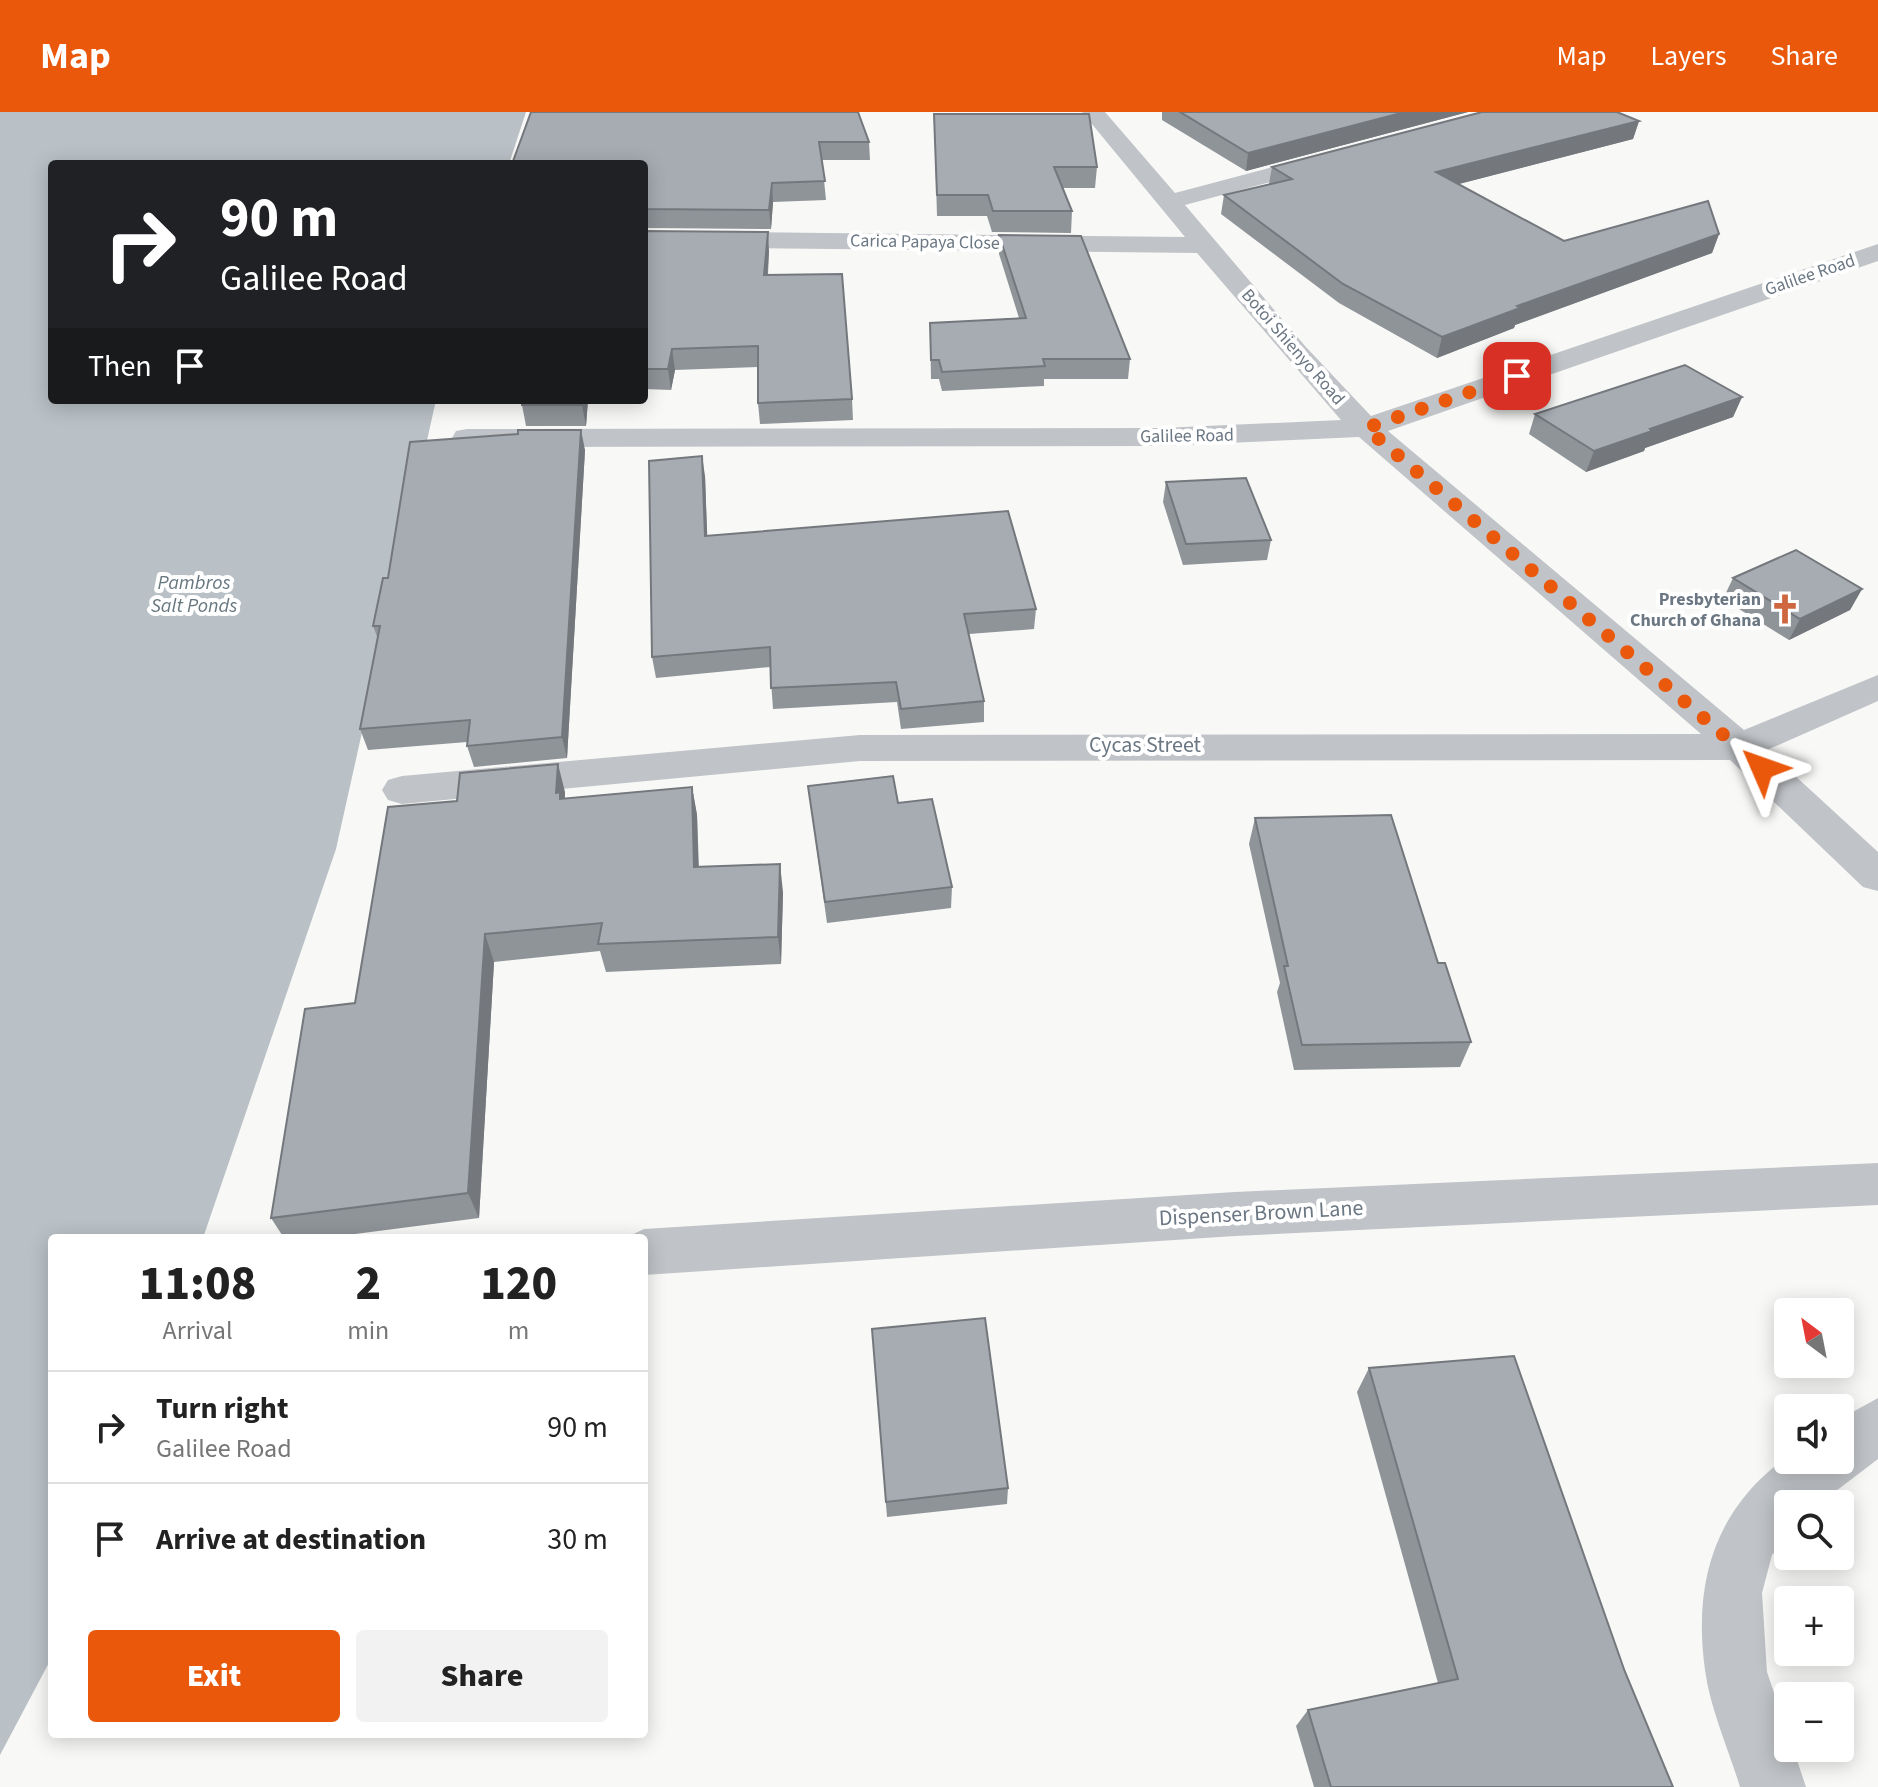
<!DOCTYPE html>
<html lang="en">
<head>
<meta charset="utf-8">
<style>
  body { margin:0; font-family:"Source Sans 3",sans-serif; background:#f2f2f2; color:#222; height:100vh; display:flex; flex-direction:column; font-size:30px; white-space:nowrap }
  * { box-sizing:border-box; margin:0 }
  p { font-size:26px; color:#767676 }
  .icon { flex:none; width:44px; height:44px; fill:none; stroke:currentColor; stroke-width:2; stroke-linecap:round; stroke-linejoin:round }
  .map { position:relative; flex:1; overflow:hidden }
  .panel { position:absolute; left:48px; top:1122px; width:600px; height:504px; display:flex; flex-direction:column; background:#fff; border-radius:8px; box-shadow:0 4px 20px #0003 }
  .panel>* { flex:none }
  .hud { position:absolute; left:48px; top:48px; width:600px; height:244px; border-radius:8px; box-shadow:0 4px 20px #0003; background:#202124; color:#fff; overflow:hidden }
  .needle { width:52px; rotate:328deg }
  .fabs { position:absolute; left:1774px; top:1186px; display:grid; gap:16px }
  .fabs a { display:grid; place-items:center; width:80px; height:80px; border-radius:8px; background:#fff; box-shadow:0 4px 20px #0003; font-size:40px }
  .pin { position:absolute; display:grid; place-items:center; width:68px; height:68px; color:#fff; margin:-34px; border-radius:16px; box-shadow:0 4px 12px #0006 }
  .me { position:absolute; width:88px; margin:-44px; rotate:313deg; stroke-linejoin:round; filter:drop-shadow(0 0 6px #0008) }
  .turn { display:flex; align-items:center; gap:28px; height:168px; padding:0 40px; font-size:36px }
  .turn .icon { width:104px; height:104px; stroke-width:2.5 }
  .turn b { display:block; font-size:56px; line-height:68px }
  .then { display:flex; align-items:center; height:76px; padding:0 40px; background:#0003; gap:16px; font-size:30px }
  .eta { display:flex; justify-content:space-evenly; align-items:center; height:136px; text-align:center }
  .eta b { font-size:48px; font-weight:800; line-height:56px }
  .primary-button { display:flex; gap:16px; margin-top:auto; padding:16px 40px }
  .primary-button a { flex:1; height:92px; border-radius:8px; background:#ea580c; color:#fff; font-size:32px; font-weight:800; line-height:92px; text-align:center }
  .primary-button a+a { background:#f2f2f2; color:#222 }
  ul { padding:0; list-style:none }
  li { display:flex; align-items:center; gap:24px; height:112px; padding:0 40px; border-top:2px solid #e0e0e0 }
  li div { flex:1 }
  li b { display:block; font-size:30px }
  li em { font-style:normal }
  header { display:flex; align-items:center; gap:48px; box-sizing:border-box; height:112px; padding:0 40px; background:#ea580c; color:#fff }
  header strong { font-size:38px }
  nav { display:flex; gap:44px; margin-inline-start:auto; font-size:28px }
  .map>svg:first-child { display:block }
  .water { fill:#b9c1c6 }
  .lines { fill:none; stroke-linecap:round; stroke-linejoin:round }
  .street { fill:#c0c3c7; fill-rule:evenodd }
  .wall { fill:#8f9499 }
  .shaded-wall { fill:#74787d }
  .building { fill:#a6acb2; stroke:#74787d; stroke-width:2 }
  .route { stroke:#ea580c; stroke-width:14; stroke-dasharray:0 25.2 }
  .labels { text-anchor:middle; dominant-baseline:central; stroke-width:8; stroke-linejoin:round; paint-order:stroke }
  .far-street-label { font-size:18px; fill:#6b7783; stroke:#fff }
  .far-poi-label { font-size:18px; font-weight:bold; fill:#6b7783; stroke:#fff; text-anchor:end }
  .far-water-label { font-size:20px; font-style:italic; fill:#67777f; stroke:#fff }
  .street-label { font-size:22px; fill:#6b7783; stroke:#fff }
</style>
</head>
<body>
<header>
<strong>Map</strong>
<nav><a>Map</a><a>Layers</a><a>Share</a></nav>
</header>
<div class="map">
<svg width="1878" height="1675" viewBox="0 0 1878 1675">
  <rect width="100%" height="100%" fill="#f8f8f6"/>
  <polygon class="water" points="0,0 526,0 509,52 52,52 52,288 436,288 336,737 203,1126 52,1126 52,1545 0,1643"/>
  <g class="lines">
    <g class="street">
      <polygon points="1082,0 1105,0 1175,81 1329,40 1337,42 1341,47 1337,52 1185,93 1305,234 1371,304 1878,132 1878,149 1388,319 1744,618 1878,563 1878,589 1767,638 1878,740 1878,779 1863,775 1730,648 860,649 402,692 388,688 382,678 388,668 402,664 860,623 1701,622 1359,325 1162,334 467,335 456,333 452,326 456,319 467,317 1162,316 1341,308 1197,141 644,135 644,119 1185,125"/>
      <polygon points="1878,1051 1878,1093 1235,1124 644,1163 644,1126 625,1126 644,1117 1235,1080"/>
      <path d="M1878 1286V1347L1819 1392H1788V1425L1772 1443 1762 1481 1767 1560 1788 1622V1636H1793L1806 1675H1740C1729 1638 1710 1597 1705 1558 1693 1471 1714 1397 1788 1344V1348H1840V1307Z"/>
    </g>
  </g>
  <g class="wall">
    <polygon points="531,0 869,30 870,48 822,48 826,88 773,90 771,117 644,116 644,52"/>
    <polygon points="1162,0 1468,0 1246,59 1162,8"/>
    <polygon points="934,2 1097,55 1095,76 1063,76 1072,99 1071,121 992,120 987,104 937,104"/>
    <polygon points="1639,9 1633,27 1458,72 1564,129 1719,122 1712,141 1515,213 1514,216 1437,246 1339,191 1221,102 1224,83 1269,72 1272,55"/>
    <polygon points="644,119 769,139 768,163 852,287 853,308 760,312 758,291 758,255 675,258 671,278 644,277"/>
    <polygon points="999,123 1130,247 1128,267 1044,267 1044,274 942,279 939,267 931,267 930,211 1019,206 999,142"/>
    <polygon points="1742,285 1733,305 1645,336 1644,339 1586,360 1529,322 1535,302"/>
    <polygon points="522,288 588,288 586,314 526,314 522,293"/>
    <polygon points="585,338 567,646 474,655 467,634 467,630 368,638 360,617 378,527 373,514 388,466"/>
    <polygon points="705,364 707,424 1036,497 1034,517 969,522 984,589 984,610 901,617 897,590 773,597 770,555 656,566 652,545"/>
    <polygon points="1166,370 1271,428 1267,448 1183,453 1163,390"/>
    <polygon points="1733,466 1862,477 1850,498 1789,528 1723,487"/>
    <polygon points="808,674 898,691 952,775 951,796 827,811"/>
    <polygon points="692,675 697,703 699,755 783,780 781,852 606,860 600,839 494,850 479,1106 324,1126 284,1126 271,1106 355,891 565,680 565,687"/>
    <polygon points="1255,706 1438,851 1471,930 1460,955 1294,958 1277,880 1280,871 1249,732"/>
    <polygon points="872,1217 1008,1376 1007,1392 887,1405"/>
    <polygon points="1369,1256 1625,1560 1673,1675 1314,1675 1296,1614 1308,1598 1438,1571 1357,1280"/>
  </g>
  <g class="shaded-wall">
    <polygon points="1405,0 1468,0 1246,59 1248,41"/>
    <polygon points="1639,9 1633,27 1432,79 1436,60"/>
    <polygon points="772,71 773,90 771,117 769,98"/>
    <polygon points="768,120 769,139 766,183 764,163"/>
    <polygon points="1719,122 1712,141 1515,213 1514,216 1437,246 1442,225 1517,194"/>
    <polygon points="672,237 675,258 671,278 668,257"/>
    <polygon points="1742,285 1733,305 1645,336 1644,339 1586,360 1594,339 1650,317"/>
    <polygon points="582,288 588,288 586,314 582,293"/>
    <polygon points="581,318 585,338 567,646 562,625"/>
    <polygon points="702,344 705,364 708,444 705,424"/>
    <polygon points="1862,477 1850,498 1789,528 1800,507"/>
    <polygon points="558,652 565,680 564,696 556,681"/>
    <polygon points="692,675 697,703 699,783 694,755"/>
    <polygon points="780,752 783,780 781,852 778,825"/>
    <polygon points="485,822 494,850 479,1106 468,1081"/>
  </g>
  <g class="building">
    <polygon points="531,0 858,0 869,30 819,30 825,69 772,71 769,98 644,97 644,52 512,52"/>
    <polygon points="1180,0 1405,0 1248,41"/>
    <polygon points="1482,0 1617,0 1639,9 1436,60 1564,129 1708,89 1719,122 1517,194 1520,196 1442,225 1343,172 1224,83 1292,67 1272,55"/>
    <polygon points="934,2 1089,2 1097,55 1054,55 1072,99 993,99 988,83 937,83"/>
    <polygon points="644,119 768,120 764,163 842,162 852,287 758,291 758,234 672,237 668,257 644,257"/>
    <polygon points="999,123 1081,124 1130,247 1043,247 1045,254 942,260 939,248 931,248 930,211 1026,206"/>
    <polygon points="1685,253 1742,285 1650,317 1652,319 1594,339 1535,302"/>
    <rect x="522" y="288" width="60" height="5"/>
    <polygon points="518,318 581,318 562,625 467,634 470,608 360,617 380,514 373,514 383,466 388,466 410,330 518,322"/>
    <polygon points="702,344 705,424 1008,399 1036,497 964,502 984,589 901,597 896,570 771,576 770,535 652,545 649,349"/>
    <polygon points="1246,366 1271,428 1186,432 1166,370"/>
    <polygon points="1796,438 1862,477 1800,507 1733,466"/>
    <polygon points="558,652 556,681 560,680 560,687 692,675 694,755 780,752 778,825 598,832 602,811 485,822 468,1081 271,1106 305,897 355,891 388,695 457,689 460,661"/>
    <polygon points="893,664 898,691 932,687 952,775 825,790 808,674"/>
    <polygon points="1391,703 1438,851 1445,851 1471,930 1302,933 1284,854 1288,854 1255,706"/>
    <polygon points="985,1206 1008,1376 886,1390 872,1217"/>
    <polygon points="1514,1244 1625,1560 1673,1675 1331,1675 1308,1598 1458,1567 1369,1256"/>
  </g>
  <g class="lines">
    <polyline class="route" points="1517,264 1366,316 1762,656"/>
  </g>
  <defs>
    <g id="church-bare" transform="scale(2.4)"><path d="M-1.2-6h2.4v3.5h3.3v2.4h-3.3V6h-2.4V-.1h-3.3v-2.4h3.3Z" fill="#ce6740" stroke="#fff" stroke-width="2.5" paint-order="stroke"/></g>
  </defs>
  <g fill-rule="evenodd">
    <use href="#church-bare" x="1785" y="497"/>
  </g>
  <g class="labels">
    <g class="far-street-label">
      <text transform="translate(925 130) rotate(1)">Carica Papaya Close</text>
      <text transform="translate(1810 163) rotate(-19)">Galilee Road</text>
      <text transform="translate(1293 235) rotate(49)">Botoi Shienyo Road</text>
      <text transform="translate(1187 324) rotate(-1)">Galilee Road</text>
    </g>
    <g class="far-poi-label">
      <text x="1761" y="487">Presbyterian<tspan x="1761" dy="21">Church of Ghana</tspan></text>
    </g>
    <g class="far-water-label">
      <text x="194" y="471">Pambros<tspan x="194" dy="23">Salt Ponds</tspan></text>
    </g>
    <g class="street-label">
      <text x="1145" y="633">Cycas Street</text>
      <text transform="translate(1261 1101) rotate(-3)">Dispenser Brown Lane</text>
    </g>
  </g>
</svg>
<div class="fabs">
<a><svg class="needle" viewBox="-14 -14 28 28"><path d="M0-13l5 13h-10z" fill="#e53935"/><path d="M0 13l5-13h-10z" fill="#767676"/></svg></a>
<a><svg class="icon" aria-label="sound" viewBox="0 0 24 24"><path d="M4 9h4l5-4v14l-5-4H4zM17 9q2 3 0 6"/></svg></a>
<a><svg class="icon" aria-label="search" viewBox="0 0 24 24"><circle cx="10" cy="10" r="6"/><path d="M15 15l6 6"/></svg></a>
<a>+</a>
<a>−</a>
</div>
<div class="pin" style="left:1517px;top:264px;background:#d93025"><svg class="icon" aria-label="arrive" viewBox="0 0 24 24"><path d="M6 21V4h12l-3 4 3 4H6"/></svg></div>
<svg class="me" style="left:1762px;top:656px" viewBox="-20 -20 40 40"><path d="M0-17L14 15 0 8-14 15z" fill="#ea580c" stroke="#fff" stroke-width="4"/></svg>
<div class="hud">
<div class="turn"><svg class="icon" aria-label="right" viewBox="0 0 24 24"><path d="M7 20v-9h11M14 6l5 5-5 5"/></svg><div><b>90 m</b>Galilee Road</div></div>
<div class="then">Then<svg class="icon" aria-label="arrive" viewBox="0 0 24 24"><path d="M6 21V4h12l-3 4 3 4H6"/></svg></div>
</div>
<section class="panel">
<div class="eta">
<div><b>11:08</b><p>Arrival</p></div>
<div><b>2</b><p>min</p></div>
<div><b>120</b><p>m</p></div>
</div>
<ul>
<li><svg class="icon" aria-label="right" viewBox="0 0 24 24"><path d="M7 20v-9h11M14 6l5 5-5 5"/></svg><div><b>Turn right</b><p>Galilee Road</p></div><em>90 m</em></li>
<li><svg class="icon" aria-label="arrive" viewBox="0 0 24 24"><path d="M6 21V4h12l-3 4 3 4H6"/></svg><div><b>Arrive at destination</b></div><em>30 m</em></li>
</ul>
<div class="primary-button"><a>Exit</a><a>Share</a></div>
</section>
</div>
</body>
</html>
